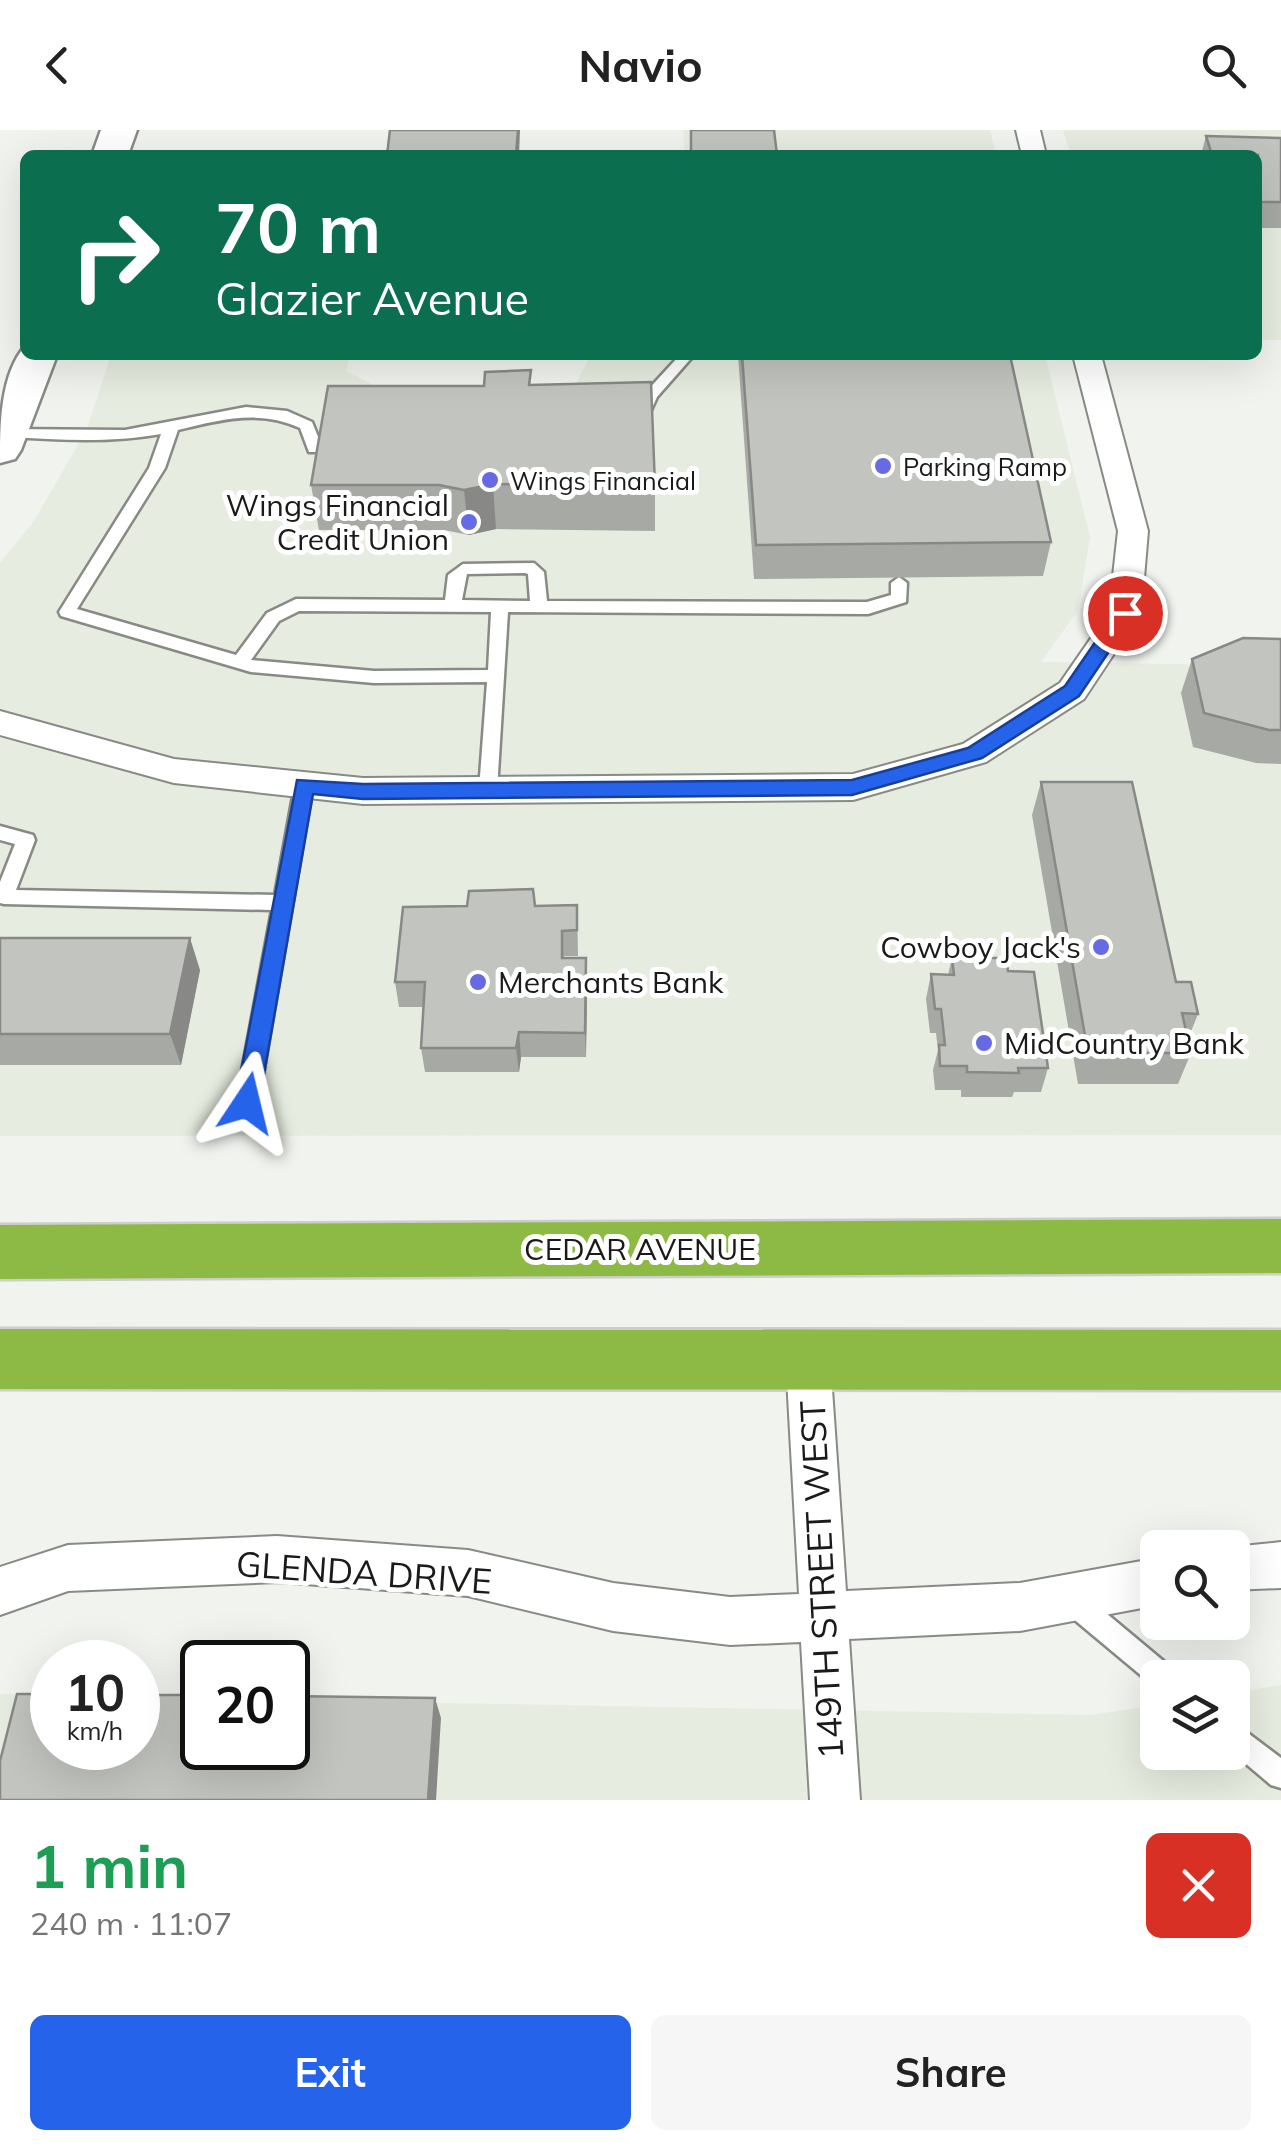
<!DOCTYPE html>
<html lang="en">
<head>
<meta charset="utf-8">
<style>
  body { margin:0; font-family:Mulish,sans-serif; background:#f6f6f6; color:#222; height:100vh; display:flex; flex-direction:column; font-size:38px; white-space:nowrap }
  * { box-sizing:border-box; margin:0 }
  p { font-size:32px; color:#767676 }
  .icon { flex:none; width:55px; height:55px; fill:none; stroke:currentColor; stroke-width:2; stroke-linecap:round; stroke-linejoin:round }
  .map { position:relative; height:1670px; overflow:hidden }
  .details { display:flex; flex-direction:column; background:#fff; flex:1 }
  .details>* { flex:none }
  .top-card { position:absolute; left:20px; top:20px; width:1242px; height:210px; border-radius:15px; box-shadow:0 10px 40px #0002; background:#0b6e4f; color:#fff; overflow:hidden }
  .tools { position:absolute; left:1140px; top:1400px; display:grid; gap:20px }
  .tools a { display:grid; place-items:center; width:110px; height:110px; border-radius:15px; background:#fff; box-shadow:0 10px 40px #0002; font-size:50px }
  .speed { position:absolute; left:30px; top:1510px; display:flex; gap:20px; font-size:50px; font-weight:700; text-align:center }
  .speed>* { display:grid; place-content:center; width:130px; height:130px; border-radius:50%; background:#fff; box-shadow:0 10px 40px #0002; line-height:1 }
  .speed small { font-size:25px; font-weight:400 }
  .speed .limit { border:5px solid #111; border-radius:15px; background:#fff; color:#111 }
  .pin { position:absolute; display:grid; place-items:center; width:85px; height:85px; color:#fff; margin:-42px; border:5px solid #fff; border-radius:50%; box-shadow:0 2px 10px #0007 }
  .me { position:absolute; width:110px; margin:-55px; rotate:10deg; stroke-linejoin:round; filter:drop-shadow(0 0 8px #0008) }
  .turn { display:flex; align-items:center; gap:35px; height:210px; padding:0 30px; font-size:45px }
  .turn .icon { width:130px; height:130px; stroke-width:2.5 }
  .turn b { display:block; font-size:70px; line-height:85px }
  .round { display:grid; place-items:center; flex:none; width:105px; height:105px; border-radius:15px; background:#f6f6f6 }
  .overview { display:flex; align-items:center; justify-content:space-between; height:170px; padding:0 30px }
  h1 { font-size:60px; font-weight:700; line-height:75px; color:#1e9e55 }
  .button { display:flex; gap:20px; margin-top:auto; padding:20px 30px }
  .button a { flex:1; height:115px; border-radius:15px; background:#2563eb; color:#fff; font-size:40px; font-weight:700; line-height:115px; text-align:center }
  .button a+a { background:#f6f6f6; color:#222 }
  header { display:flex; justify-content:space-between; align-items:center; height:130px; padding:0 30px; background:#fff; font-size:45px; font-weight:700 }
  .map>svg:first-child { display:block }
  .built { fill:#e6ecdf }
  .lines { fill:none; stroke-linecap:round; stroke-linejoin:round }
  .lane-casing { stroke:#888a85; stroke-width:5 }
  .street-casing { stroke:#888a85; stroke-width:4 }
  .secondary-casing { stroke:#888a85; stroke-width:5 }
  .highway-casing { stroke:#cdcdcc; stroke-width:5 }
  .lane { fill:#fff; fill-rule:evenodd }
  .street { fill:#fff; fill-rule:evenodd }
  .secondary { fill:#fff; fill-rule:evenodd }
  .highway { fill:#8dba45; fill-rule:evenodd }
  .wall { fill:#a7a9a4 }
  .shaded-wall { fill:#888986 }
  .building { fill:#c2c4bf; stroke:#888986; stroke-width:2.5 }
  .route { fill:#2563eb; stroke:#184099; stroke-width:2.5 }
  .poi-dot { fill:#666ae3; stroke:#fff; stroke-width:4 }
  .labels { text-anchor:middle; dominant-baseline:central; stroke-width:10; stroke-linejoin:round; paint-order:stroke }
  .far-poi-label { font-size:25px; fill:#1a1b19; stroke:#fff; text-anchor:start }
  .poi-label { font-size:30px; fill:#1a1b19; stroke:#fff; text-anchor:end }
  .street-label { font-size:30px; fill:#1a1b19; stroke:#fff }
  .near-street-label { font-size:35px; fill:#1a1b19; stroke:#fff }
</style>
</head>
<body>
<header><svg class="icon" aria-label="back" viewBox="0 0 24 24"><path d="M15 5l-7 7 7 7"/></svg>Navio<svg class="icon" aria-label="search" viewBox="0 0 24 24"><circle cx="10" cy="10" r="6"/><path d="M15 15l6 6"/></svg></header>
<div class="map">
<svg width="1281" height="1670" viewBox="0 0 1281 1670">
  <rect width="100%" height="100%" fill="#f0f3ee"/>
  <g class="built">
    <polygon points="683,0 990,0 996,25 685,25"/>
    <polygon points="1063,0 1281,0 1281,210 1258,210 1258,25 1071,25"/>
    <polygon points="111,225 349,225 346,241 427,282 560,284 591,225 1045,225 1090,407 1078,480 1041,532 1281,536 1281,1005 0,1006 0,433 34,391 87,299"/>
    <polygon points="1281,1555 1281,1670 0,1670 0,1564 52,1565 52,1618 288,1618 288,1570 1091,1585 1157,1575 1158,1622 1232,1622 1233,1563"/>
  </g>
  <g class="lines">
    <g class="lane-casing">
      <g id="lane">
        <polygon points="680,225 694,225 657,267 648,287 638,287 635,284 645,263"/>
        <path d="M246 277 287 281 312 292 323 319 321 322H309L300 298C259 279 220 290 178 300L165 338 77 479 236 525 267 483 296 469 445 470 448 445 463 434 534 433 544 442 547 471 867 472 891 465V453L899 447 907 453 906 472 868 484 508 482 497 660 488 667 479 660 487 552 374 553 251 542 61 486 59 482 149 338 161 304C110 313 61 310 9 307L4 305V299L125 300ZM525 443 528 444 530 471 462 470 467 444ZM299 481 491 482 488 540 374 541 251 530 279 491Z"/>
        <polygon points="304,648 313,655 258,973 254,979 247,982 240,979 236,973 272,780 4,774 0,773 0,752 15,714 0,710 0,696 33,705 35,710 16,760 275,765 295,655"/>
        <polygon points="1073,1459 1082,1463 1173,1539 1177,1548 1158,1548 1158,1558 1155,1557 1064,1481 1060,1472 1064,1463"/>
        <polygon points="1232,1591 1281,1628 1281,1658 1271,1655 1232,1622"/>
      </g>
    </g>
    <g class="street-casing">
      <g id="street">
        <polygon points="1016,0 1040,0 1046,25 1022,25"/>
        <polygon points="1073,225 1101,225 1148,401 1141,483 1084,569 986,632 853,670 363,674 174,653 0,605 0,581 174,629 363,648 853,644 963,614 1060,553 1109,482 1118,401"/>
        <polygon points="808,1210 823,1216 830,1230 846,1461 1020,1453 1158,1428 1158,1475 1020,1501 849,1509 860,1670 810,1670 801,1512 730,1515 613,1501 468,1466 277,1452 68,1461 0,1485 0,1437 68,1415 277,1406 468,1420 613,1453 730,1467 799,1464 786,1230 793,1216"/>
        <polygon points="1281,1412 1281,1458 1232,1460 1232,1418 1223,1418"/>
      </g>
    </g>
    <g class="secondary-casing">
      <g id="secondary">
        <polygon points="101,0 137,0 128,25 92,25"/>
        <path d="M25 216V225H57L21 320 15 329 0 333C0 295 0 245 25 216Z"/>
      </g>
    </g>
    <g class="highway-casing">
      <g id="highway">
        <polygon points="1281,1089 1281,1143 0,1149 0,1095"/>
        <polygon points="0,1199 1281,1200 1281,1260 0,1259"/>
      </g>
    </g>
    <use href="#lane" class="lane"/>
    <use href="#street" class="street"/>
    <use href="#secondary" class="secondary"/>
    <use href="#highway" class="highway"/>
  </g>
  <g class="wall">
    <polygon points="1206,6 1212,25 1201,25"/>
    <polygon points="1281,8 1281,98 1258,98 1258,25"/>
    <polygon points="738,225 1010,225 1051,412 1043,446 754,449"/>
    <polygon points="531,255 655,356 655,401 496,399 469,405 444,400 319,400 311,355"/>
    <polygon points="1281,509 1281,634 1256,633 1193,617 1181,563 1192,529"/>
    <polygon points="1041,652 1198,884 1188,909 1191,923 1178,954 1078,954 1032,685"/>
    <polygon points="577,775 578,826 564,826 564,828 587,853 586,927 521,927 519,942 425,942 421,918 424,877 399,877 395,852 535,776"/>
    <polygon points="0,808 200,840 181,935 0,935"/>
    <polygon points="952,828 1008,841 1048,938 1041,962 1014,962 1012,967 961,967 961,960 935,960 933,940 938,920 936,903 930,903 926,869 931,844 948,845"/>
  </g>
  <g class="shaded-wall">
    <polygon points="518,0 520,0 519,25 516,25"/>
    <polygon points="493,354 496,399 469,405 464,360"/>
    <polygon points="190,808 200,840 181,935 170,904"/>
    <polygon points="586,828 587,853 586,927 585,903"/>
    <polygon points="519,902 521,927 519,942 516,918"/>
    <polygon points="435,1568 441,1588 436,1670 428,1670"/>
  </g>
  <g class="building">
    <polygon points="390,0 518,0 516,25 387,25"/>
    <polygon points="691,0 774,0 777,25 691,25"/>
    <polygon points="1206,6 1281,8 1281,72 1258,72 1258,25 1212,25"/>
    <polygon points="742,225 1010,225 1051,412 756,415"/>
    <polygon points="531,240 529,255 651,252 655,356 493,354 464,360 439,355 311,355 328,256 484,256 485,242"/>
    <polygon points="1243,508 1281,509 1281,600 1269,600 1204,583 1192,529"/>
    <polygon points="1041,652 1132,652 1176,852 1191,852 1198,884 1182,883 1191,923 1088,923"/>
    <polygon points="533,759 535,776 577,775 577,800 562,801 562,828 586,828 585,903 519,902 516,918 421,918 425,852 395,852 403,777 467,776 469,761"/>
    <polygon points="0,808 190,808 170,904 0,904"/>
    <polygon points="952,828 1006,828 1008,841 1034,842 1048,938 1018,938 1019,943 967,942 967,936 940,936 939,915 945,915 941,879 935,879 931,844 954,845"/>
    <polygon points="17,1564 52,1564 52,1618 138,1618 138,1565 202,1565 202,1618 288,1618 288,1566 435,1568 428,1670 0,1670 0,1631"/>
  </g>
  <polygon class="route" points="1125,477 1135,483 1079,566 982,628 852,665 363,669 313,664 259,973 256,980 238,980 235,973 297,650 363,654 852,650 968,618 1065,556 1118,479"/>
  <g class="poi-dot">
    <circle cx="883" cy="336" r="10"/>
    <circle cx="490" cy="350" r="10"/>
    <circle cx="469" cy="392" r="10"/>
    <circle cx="1101" cy="817" r="10"/>
    <circle cx="478" cy="852" r="10"/>
    <circle cx="984" cy="913" r="10"/>
  </g>
  <g class="labels">
    <g class="far-poi-label">
      <text x="903" y="336">Parking Ramp</text>
      <text x="510" y="350">Wings Financial</text>
    </g>
    <g class="poi-label">
      <text x="449" y="375">Wings Financial<tspan x="449" dy="34">Credit Union</tspan></text>
      <text x="1081" y="817">Cowboy Jack's</text>
      <text x="498" y="852" text-anchor="start">Merchants Bank</text>
      <text x="1004" y="913" text-anchor="start">MidCountry Bank</text>
    </g>
    <g class="street-label">
      <text x="640" y="1119">CEDAR AVENUE</text>
    </g>
    <g class="near-street-label">
      <text transform="translate(364 1442) rotate(4)">GLENDA DRIVE</text>
      <text transform="translate(821 1450) rotate(-93)">149TH STREET WEST</text>
    </g>
  </g>
</svg>
<div class="tools">
<a><svg class="icon" aria-label="search" viewBox="0 0 24 24"><circle cx="10" cy="10" r="6"/><path d="M15 15l6 6"/></svg></a>
<a><svg class="icon" aria-label="layers" viewBox="0 0 24 24"><path d="M12 4l9 5-9 5-9-5zM3 14l9 5 9-5"/></svg></a>
</div>
<div class="speed"><div>10<small>km/h</small></div><div class="limit">20</div></div>
<div class="pin" style="left:1125px;top:483px;background:#d93025"><svg class="icon" aria-label="arrive" viewBox="0 0 24 24"><path d="M6 21V4h12l-3 4 3 4H6"/></svg></div>
<svg class="me" style="left:247px;top:973px" viewBox="-20 -20 40 40"><path d="M0-17L14 15 0 8-14 15z" fill="#2563eb" stroke="#fff" stroke-width="4"/></svg>
<div class="top-card">
<div class="turn"><svg class="icon" aria-label="right" viewBox="0 0 24 24"><path d="M7 20v-9h11M14 6l5 5-5 5"/></svg><div><b>70 m</b>Glazier Avenue</div></div>
</div>
</div>
<section class="details">
<div class="overview"><div><h1>1 min</h1><p>240 m · 11:07</p></div><a class="round" style="background:#d93025;color:#fff"><svg class="icon" aria-label="close" viewBox="0 0 24 24"><path d="M6 6l12 12M18 6L6 18"/></svg></a></div>
<div class="button"><a>Exit</a><a>Share</a></div>
</section>
</body>
</html>
